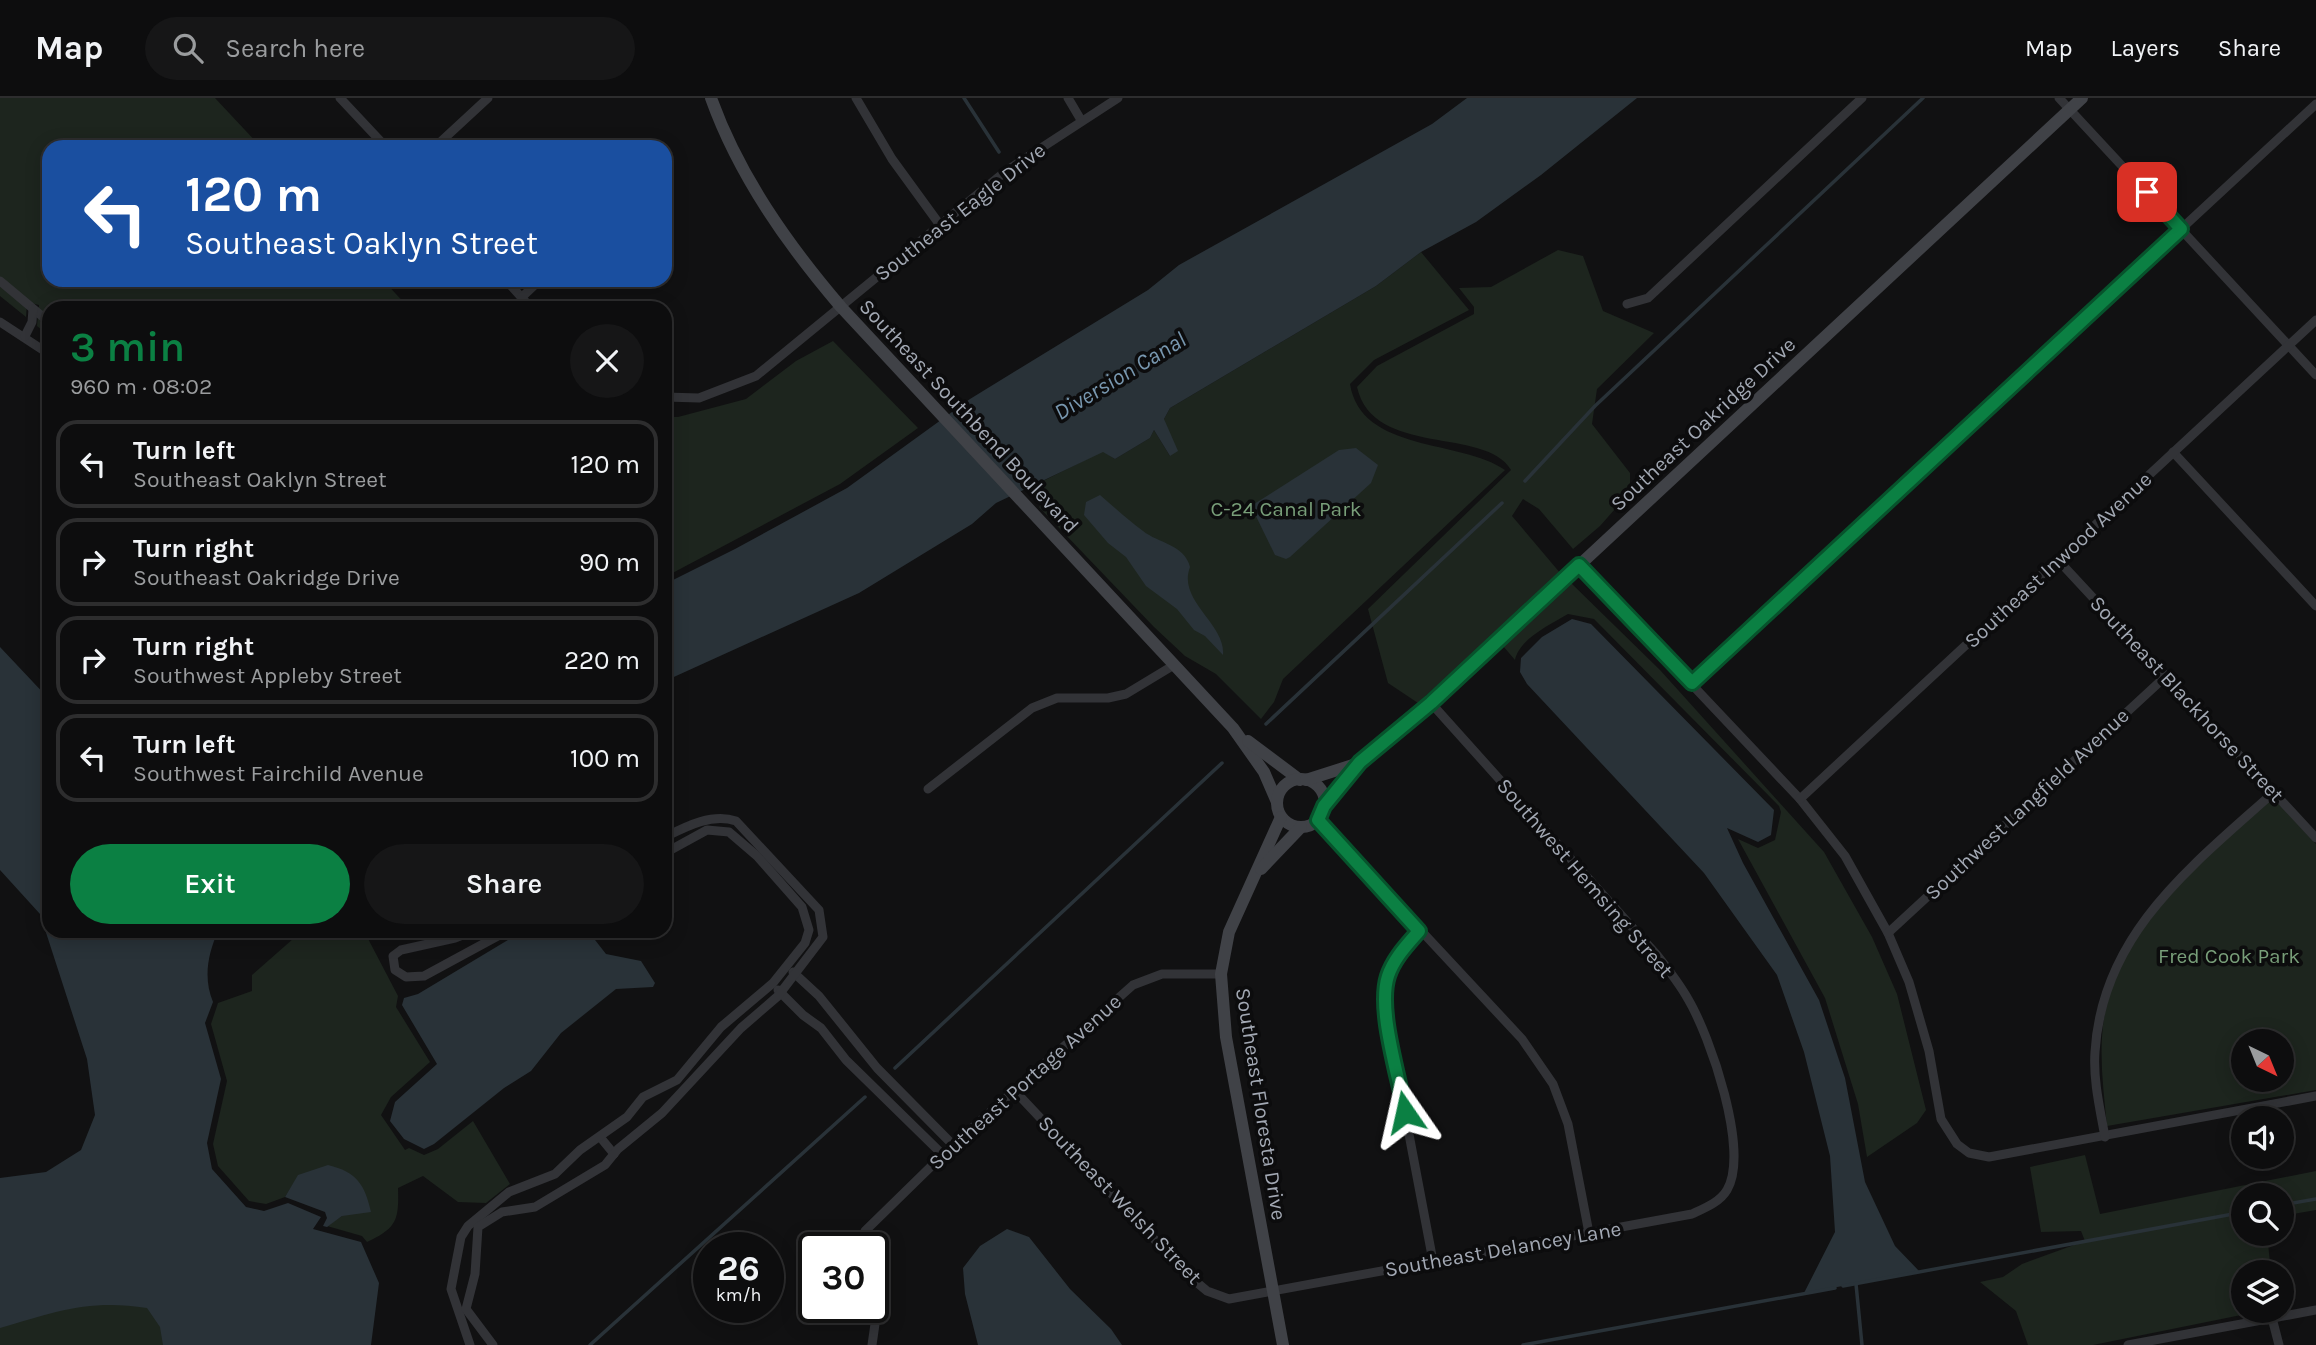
<!DOCTYPE html>
<html lang="en">
<head>
<meta charset="utf-8">
<style>
  body { margin:0; font-family:Karla,sans-serif; background:#161617; color:#f1f3f6; height:100vh; display:flex; flex-direction:column; font-size:26px; white-space:nowrap }
  * { box-sizing:border-box; margin:0 }
  p { font-size:23px; color:#9a9c9e }
  .icon { flex:none; width:38px; height:38px; fill:none; stroke:currentColor; stroke-width:2; stroke-linecap:round; stroke-linejoin:round }
  .map { position:relative; flex:1; overflow:hidden }
  .panel { position:absolute; left:42px; top:203px; width:630px; height:637px; display:flex; flex-direction:column; background:#0d0d0e; border-radius:21px; box-shadow:0 4px 18px #0003,0 0 0 2px #2d2d2e }
  .panel>* { flex:none }
  .guide { position:absolute; left:42px; top:42px; width:630px; height:147px; border-radius:21px; box-shadow:0 4px 18px #0003,0 0 0 2px #2d2d2e; background:#1a4fa0; color:#fff; overflow:hidden }
  .needle { width:46px; rotate:137deg }
  .tools { position:absolute; left:2231px; top:931px; display:grid; gap:14px }
  .tools a { display:grid; place-items:center; width:63px; height:63px; border-radius:50%; background:#0d0d0e; box-shadow:0 4px 18px #0003,0 0 0 2px #2d2d2e; font-size:35px }
  .speed { position:absolute; left:693px; top:1134px; display:flex; gap:14px; font-size:35px; font-weight:700; text-align:center }
  .speed>* { display:grid; place-content:center; width:91px; height:91px; border-radius:50%; background:#0d0d0e; box-shadow:0 4px 18px #0003,0 0 0 2px #2d2d2e; line-height:1 }
  .speed small { font-size:18px; font-weight:400 }
  .speed .limit { border:4px solid #111; border-radius:10px; background:#fff; color:#111 }
  .pin { position:absolute; display:grid; place-items:center; width:60px; height:60px; color:#fff; margin:-30px; border-radius:14px; box-shadow:0 4px 10px #0006 }
  .me { position:absolute; width:77px; margin:-38px; rotate:349deg; stroke-linejoin:round; filter:drop-shadow(0 0 5px #0008) }
  .turn { display:flex; align-items:center; gap:24px; height:147px; padding:0 28px; font-size:32px }
  .turn .icon { width:91px; height:91px; stroke-width:2.5 }
  .turn b { display:block; font-size:49px; line-height:60px }
  .round { display:grid; place-items:center; flex:none; width:74px; height:74px; border-radius:37px; background:#161617 }
  .overview { display:flex; align-items:center; justify-content:space-between; height:119px; padding:0 28px }
  h1 { font-size:42px; font-weight:600; line-height:52px; color:#0b8043 }
  .primary-button { display:flex; gap:14px; margin-top:auto; padding:14px 28px }
  .primary-button a { flex:1; height:80px; border-radius:42px; background:#0b8043; color:#fff; font-size:28px; font-weight:600; line-height:80px; text-align:center }
  .primary-button a+a { background:#161617; color:#f1f3f6 }
  ul { padding:0; list-style:none }
  li { display:flex; align-items:center; gap:21px; height:88px; margin:0 14px 10px; padding:0 14px; border:4px solid #2d2d2e; border-radius:21px }
  li div { flex:1 }
  li b { display:block; font-size:26px }
  li em { font-style:normal }
  header { display:flex; align-items:center; gap:42px; box-sizing:border-box; height:98px; padding:0 35px; background:#0d0d0e; border-bottom:2px solid #2d2d2e }
  header strong { font-size:33px }
  nav { display:flex; gap:38px; margin-inline-start:auto; font-size:24px }
  .search { width:490px; height:63px; background:#161617; display:flex; align-items:center; gap:18px; box-sizing:border-box; padding:0 24px; border-radius:38px; color:#9a9c9e; font-size:26px }
  .map>svg:first-child { display:block }
  .green { fill:#1d251e; fill-rule:evenodd }
  .water { fill:#293238 }
  .lines { fill:none; stroke-linecap:round; stroke-linejoin:round }
  .stream { stroke:#293238; stroke-width:3.5 }
  .street { stroke:#323337; stroke-width:9 }
  .secondary { stroke:#404247; stroke-width:12 }
  .route-casing { stroke:#07532c; stroke-width:18 }
  .route { stroke:#0b8043; stroke-width:12 }
  .labels { text-anchor:middle; dominant-baseline:central; stroke-width:7; stroke-linejoin:round; paint-order:stroke }
  .street-label { font-size:21px; fill:#a2a8b3; stroke:#0c0c0d }
  .park-label { font-size:21px; fill:#789e79; stroke:#0c0c0d }
  .water-label { font-size:23px; font-style:italic; fill:#7897af; stroke:#0c0c0d }
</style>
</head>
<body>
<header>
<strong>Map</strong>
<div class="search"><svg class="icon" aria-label="search" viewBox="0 0 24 24"><circle cx="10" cy="10" r="6"/><path d="M15 15l6 6"/></svg>Search here</div>
<nav><a>Map</a><a>Layers</a><a>Share</a></nav>
</header>
<div class="map">
<svg width="2316" height="1247" viewBox="0 0 2316 1247">
  <rect width="100%" height="100%" fill="#111112"/>
  <g class="green">
    <polygon points="0,0 215,0 261,49 49,49 49,182 383,182 409,210 49,210 49,238 37,228 39,207 27,204 26,219 0,198"/>
    <path d="M1558 152 1583 158 1603 213 1654 235 1597 291 1592 326 1630 375V394L1600 428 1573 451 1539 411 1523 401 1512 418 1561 476 1418 605 1388 585 1368 511 1511 372C1486 328 1373 360 1357 289L1377 268 1474 216V209L1459 190 1491 189Z"/>
    <path d="M1421 154 1469 212 1374 262 1350 286C1361 355 1461 341 1505 372L1283 581 1274 604 1261 621 1216 576 1185 558 1154 529 1039 409 1042 406 1031 389 1103 353 1115 361 1150 340 1154 332 1170 358 1164 321 1170 310 1376 188Z"/>
    <polygon points="833,243 918,330 840,386 665,479 665,319 678,319 746,301 796,263"/>
    <path d="M1570 484 1660 572 1824 754 1872 839 1897 896 1926 1012 1917 1025 1867 1059 1858 1006 1825 900 1738 741 1758 750 1775 742 1781 714 1779 708 1594 521 1568 516C1551 526 1519 541 1515 562L1503 548Z"/>
    <path d="M2273 699 2316 746V992L2107 1028C2103 987 2097 946 2107 905 2127 821 2212 755 2273 699ZM2244 943H2282V982H2244Z"/>
    <path d="M302 833H364L398 898 396 909 430 964 391 999 381 1017 405 1052 409 1050 424 1057 438 1051 473 1023 510 1086 486 1105 458 1104 423 1078 398 1090C399 1122 397 1130 367 1144L362 1138 327 1128 342 1118 299 1077 285 1099 266 1106 249 1103 218 1068 213 1046 227 983 211 926 218 905 252 893V877Z"/>
    <polygon points="2085,1057 2100,1116 2316,1073 2316,1112 2282,1118 2282,1097 2244,1097 2244,1136 2267,1136 2271,1174 2244,1174 2244,1213 2261,1213 2093,1247 2028,1247 2016,1213 1980,1184 2003,1179 2022,1166 2085,1143 2081,1133 2041,1134 2030,1069"/>
    <polygon points="140,1169 184,1247 0,1247 0,1198"/>
  </g>
  <g class="water">
    <polygon points="1467,0 1637,0 1541,77 1476,124 1421,154 1376,188 1170,310 1164,321 1178,353 1170,358 1154,332 1150,340 1115,361 1103,354 996,405 972,426 859,495 665,583 665,486 735,451 847,390 970,301 1148,192 1179,167 1432,26"/>
    <polygon points="1356,350 1378,367 1371,385 1290,459 1286,461 1275,457 1251,408 1339,352"/>
    <path d="M1100 397C1114 409 1128 422 1143 433 1158 445 1185 447 1190 469 1177 503 1226 526 1223 557L1205 538 1194 532 1177 511 1146 488 1126 459 1108 445 1084 417 1086 404Z"/>
    <polygon points="1572,521 1591,526 1774,712 1771,737 1758,744 1727,730 1743,765 1819,902 1845,980 1865,1084 1895,1148 1920,1174 1804,1195 1835,1134 1830,1058 1804,954 1777,877 1704,775 1527,586 1520,574 1521,560 1542,539"/>
    <path d="M0 549 49 601V833H218C208 856 203 880 213 904L205 925 221 981 207 1045 212 1071 246 1109 264 1113 288 1105 321 1119 313 1131 361 1144 379 1185 371 1247H163L160 1229 147 1210C89 1201 55 1214 0 1230V1080L46 1074 81 1052 95 1017 87 961 40 816 0 772Z"/>
    <polygon points="523,833 588,833 606,856 641,863 655,885 653,889 616,891 561,935 531,973 504,990 434,1046 424,1051 404,1041 390,1023 395,1004 437,966 402,907 404,900 418,896"/>
    <path d="M328 1067C357 1074 365 1087 371 1114L342 1118 327 1129 323 1128 327 1120 325 1114 285 1099 298 1077Z"/>
    <polygon points="1007,1131 1029,1139 1070,1191 1111,1231 1122,1247 978,1247 965,1196 963,1170 980,1148"/>
  </g>
  <g class="lines">
    <g class="stream">
      <polyline points="964,0 999,54"/>
      <polyline points="1525,383 1595,308 1923,0"/>
      <polyline points="1266,626 1502,405"/>
      <polyline points="895,970 1222,665"/>
      <polyline points="2282,1107 2316,1101"/>
      <polyline points="1856,1186 1862,1247"/>
      <polyline points="1843,1188 2244,1114"/>
      <polyline points="590,1247 865,999"/>
      <polyline points="1523,1247 1835,1190"/>
    </g>
    <g class="street">
      <polyline points="340,0 386,49"/>
      <polyline points="856,0 892,61 940,127"/>
      <polyline points="1068,0 1081,22"/>
      <polyline points="2059,0 2316,277"/>
      <polyline points="435,49 488,0"/>
      <polyline points="506,182 531,210"/>
      <polyline points="0,183 49,224"/>
      <polyline points="522,199 540,182"/>
      <polyline points="1627,206 1648,200 1862,0"/>
      <polyline points="0,224 49,256"/>
      <polyline points="25,238 32,224 33,211"/>
      <polyline points="665,299 699,300 756,278 1006,73 1118,0"/>
      <polyline points="2173,354 2316,508"/>
      <polyline points="2058,462 2316,740"/>
      <polyline points="1579,467 1800,701 1845,758 1888,835 1909,884 1929,953 1941,1021 1957,1046 1969,1055 1989,1059 2316,998"/>
      <polyline points="1691,585 2316,6"/>
      <polyline points="928,691 1032,610 1057,600 1108,600 1126,596 1174,567"/>
      <polyline points="1800,701 2316,222"/>
      <polyline points="1318,722 1522,941 1553,986 1568,1026 1589,1135"/>
      <polyline points="473,833 455,840 401,852 393,858 395,872 406,879 424,878 507,833"/>
      <path d="M1419 833C1392 867 1387 871 1386 915L1433 1163"/>
      <polyline points="1888,835 2166,578"/>
      <polyline points="793,874 819,898 877,970 953,1047"/>
      <polyline points="778,892 803,917 821,930 846,962 943,1057"/>
      <path d="M1015 993 1188 1177 1207 1193 1229 1201 1692 1116C1705 1110 1720 1104 1727 1092 1750 1053 1710 938 1688 901 1679 885 1668 871 1657 857L1431 605"/>
      <polyline points="600,1039 614,1056"/>
      <path d="M2105 1039C2100 1011 2093 982 2095 954 2102 835 2193 767 2274 694"/>
      <polyline points="863,1150 865,1133 953,1047 1133,887 1162,876 1221,876"/>
      <polyline points="2272,1220 2279,1247"/>
      <polyline points="470,1247 451,1191 461,1139 468,1128 509,1094 555,1076 580,1052 627,1019 643,999 677,982 721,929 773,885 805,845 809,832 802,809 757,758 729,734 707,732 665,755"/>
      <path d="M493 1247 466 1211 475 1176 478 1129 502 1114 535 1109 605 1067 618 1051 662 1015 741 930 778 898 823 839 819 812 736 723C712 715 687 728 665 739"/>
      <polyline points="872,1247 876,1219 873,1209"/>
      <polyline points="2128,1247 2316,1212"/>
    </g>
    <g class="secondary">
      <path d="M711 0C739 78 788 147 841 209L1233 630 1264 674 1277 704"/>
      <polyline points="1248,643 1300,682"/>
      <circle cx="1301" cy="705" r="24"/>
      <polyline points="1306,682 1356,666"/>
      <polyline points="1324,708 1360,664 1431,605 2082,0"/>
      <polyline points="1281,719 1229,834 1221,876 1226,939 1283,1247"/>
      <polyline points="1261,771 1301,729"/>
    </g>
  </g>
  <g class="lines">
    <g class="route-casing">
      <path id="route" d="M1405 1014C1399 978 1377 912 1388 878 1394 860 1407 847 1419 833L1318 722 1324 708 1360 664 1431 605 1579 467 1692 585 2181 131 2147 94"/>
    </g>
    <use href="#route" class="route"/>
  </g>
  <g class="labels">
    <g class="street-label">
      <text transform="translate(960 114) rotate(-38)">Southeast Eagle Drive</text>
      <text transform="translate(969 318) rotate(47)">Southeast Southbend Boulevard</text>
      <text transform="translate(1703 326) rotate(-43)">Southeast Oakridge Drive</text>
      <text transform="translate(2058 462) rotate(-43)">Southeast Inwood Avenue</text>
      <text transform="translate(2187 601) rotate(47)">Southeast Blackhorse Street</text>
      <text transform="translate(2027 706) rotate(-43)">Southwest Langfield Avenue</text>
      <text transform="translate(1585 780) rotate(49)">Southwest Hemsing Street</text>
      <text transform="translate(1025 984) rotate(-42)">Southeast Portage Avenue</text>
      <text transform="translate(1261 1006) rotate(81)">Southeast Floresta Drive</text>
      <text transform="translate(1120 1102) rotate(46)">Southeast Welsh Street</text>
      <text transform="translate(1503 1151) rotate(-10)">Southeast Delancey Lane</text>
    </g>
    <g class="park-label">
      <text x="1286" y="411">C-24 Canal Park</text>
      <text x="2229" y="858">Fred Cook Park</text>
    </g>
    <g class="water-label">
      <text transform="translate(1120 278) rotate(-31)">Diversion Canal</text>
    </g>
  </g>
</svg>
<div class="tools">
<a><svg class="needle" viewBox="-14 -14 28 28"><path d="M0-13l5 13h-10z" fill="#e53935"/><path d="M0 13l5-13h-10z" fill="#9a9c9e"/></svg></a>
<a><svg class="icon" aria-label="sound" viewBox="0 0 24 24"><path d="M4 9h4l5-4v14l-5-4H4zM17 9q2 3 0 6"/></svg></a>
<a><svg class="icon" aria-label="search" viewBox="0 0 24 24"><circle cx="10" cy="10" r="6"/><path d="M15 15l6 6"/></svg></a>
<a><svg class="icon" aria-label="layers" viewBox="0 0 24 24"><path d="M12 4l9 5-9 5-9-5zM3 14l9 5 9-5"/></svg></a>
</div>
<div class="speed"><div>26<small>km/h</small></div><div class="limit">30</div></div>
<div class="pin" style="left:2147px;top:94px;background:#d93025"><svg class="icon" aria-label="arrive" viewBox="0 0 24 24"><path d="M6 21V4h12l-3 4 3 4H6"/></svg></div>
<svg class="me" style="left:1405px;top:1014px" viewBox="-20 -20 40 40"><path d="M0-17L14 15 0 8-14 15z" fill="#0b8043" stroke="#fff" stroke-width="4"/></svg>
<div class="guide">
<div class="turn"><svg class="icon" aria-label="left" viewBox="0 0 24 24"><path d="M17 20v-9H6M10 6l-5 5 5 5"/></svg><div><b>120 m</b>Southeast Oaklyn Street</div></div>
</div>
<section class="panel">
<div class="overview"><div><h1>3 min</h1><p>960 m · 08:02</p></div><a class="round"><svg class="icon" aria-label="close" viewBox="0 0 24 24"><path d="M6 6l12 12M18 6L6 18"/></svg></a></div>
<ul>
<li><svg class="icon" aria-label="left" viewBox="0 0 24 24"><path d="M17 20v-9H6M10 6l-5 5 5 5"/></svg><div><b>Turn left</b><p>Southeast Oaklyn Street</p></div><em>120 m</em></li>
<li><svg class="icon" aria-label="right" viewBox="0 0 24 24"><path d="M7 20v-9h11M14 6l5 5-5 5"/></svg><div><b>Turn right</b><p>Southeast Oakridge Drive</p></div><em>90 m</em></li>
<li><svg class="icon" aria-label="right" viewBox="0 0 24 24"><path d="M7 20v-9h11M14 6l5 5-5 5"/></svg><div><b>Turn right</b><p>Southwest Appleby Street</p></div><em>220 m</em></li>
<li><svg class="icon" aria-label="left" viewBox="0 0 24 24"><path d="M17 20v-9H6M10 6l-5 5 5 5"/></svg><div><b>Turn left</b><p>Southwest Fairchild Avenue</p></div><em>100 m</em></li>
</ul>
<div class="primary-button"><a>Exit</a><a>Share</a></div>
</section>
</div>
</body>
</html>
